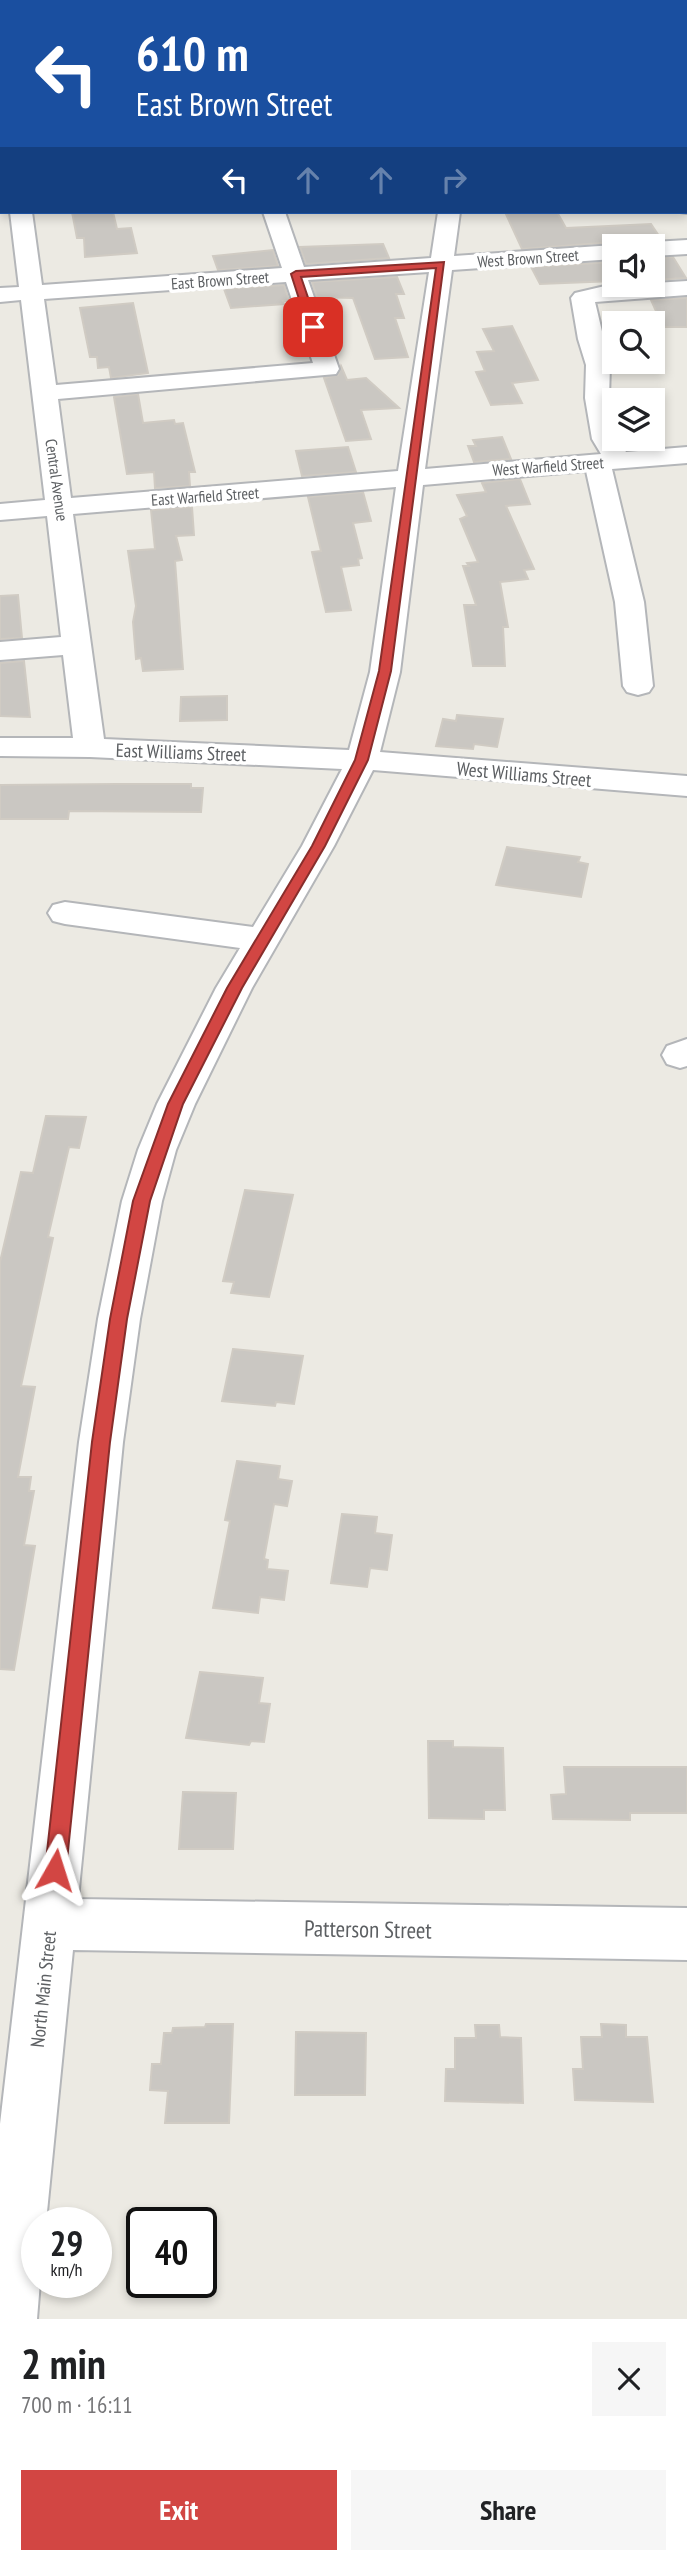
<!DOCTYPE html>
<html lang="en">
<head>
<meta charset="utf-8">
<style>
  body { margin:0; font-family:"PT Sans Narrow",sans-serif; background:#f6f6f6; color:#202124; height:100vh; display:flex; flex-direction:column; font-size:26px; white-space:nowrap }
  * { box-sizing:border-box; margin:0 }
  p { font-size:23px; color:#757577 }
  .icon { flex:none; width:38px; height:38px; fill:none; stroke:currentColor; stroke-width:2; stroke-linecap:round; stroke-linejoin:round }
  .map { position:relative; height:2319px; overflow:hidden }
  .side { display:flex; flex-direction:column; background:#fff; flex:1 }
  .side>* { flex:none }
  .guide { position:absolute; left:0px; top:0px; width:688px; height:214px; box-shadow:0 4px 10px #0003; background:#1a4fa0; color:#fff; overflow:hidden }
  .buttons { position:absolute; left:602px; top:234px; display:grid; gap:14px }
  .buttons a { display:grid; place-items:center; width:63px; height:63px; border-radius:0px; background:#fff; box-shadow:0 4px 10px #0003; font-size:35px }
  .speed { position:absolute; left:21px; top:2207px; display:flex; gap:14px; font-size:35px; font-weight:700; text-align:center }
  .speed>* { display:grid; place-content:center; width:91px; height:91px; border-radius:50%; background:#fff; box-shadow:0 4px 10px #0003; line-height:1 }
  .speed small { font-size:18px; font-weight:400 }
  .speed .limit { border:4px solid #111; border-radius:10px; background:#fff; color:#111 }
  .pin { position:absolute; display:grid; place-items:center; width:60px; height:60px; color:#fff; margin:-30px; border-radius:14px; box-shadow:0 4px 10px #0006 }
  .me { position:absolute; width:77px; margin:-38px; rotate:6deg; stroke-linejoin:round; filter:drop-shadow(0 0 5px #0008) }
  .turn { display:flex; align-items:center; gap:24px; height:147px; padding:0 21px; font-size:32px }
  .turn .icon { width:91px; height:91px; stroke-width:2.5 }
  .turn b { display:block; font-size:49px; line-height:60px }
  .lanes { display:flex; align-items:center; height:66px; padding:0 21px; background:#0003; justify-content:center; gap:35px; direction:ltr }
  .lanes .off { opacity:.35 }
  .round { display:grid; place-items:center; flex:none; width:74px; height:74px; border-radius:0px; background:#f6f6f6 }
  .summary { display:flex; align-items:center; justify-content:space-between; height:119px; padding:0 21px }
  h1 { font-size:42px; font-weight:700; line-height:52px }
  .primary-button { display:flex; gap:14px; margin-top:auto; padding:14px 21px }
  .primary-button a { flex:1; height:80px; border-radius:0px; background:#d24643; color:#fff; font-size:28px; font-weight:700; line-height:80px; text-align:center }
  .primary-button a+a { background:#f6f6f6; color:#202124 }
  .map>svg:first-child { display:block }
  .building { fill:#cac7c2; stroke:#d0cbc3; stroke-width:2 }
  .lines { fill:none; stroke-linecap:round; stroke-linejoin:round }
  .minor-casing { stroke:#b4b6b9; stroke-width:4 }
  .minor { fill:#fff; fill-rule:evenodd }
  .route { fill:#d24643; stroke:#882e2c; stroke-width:2 }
  .labels { text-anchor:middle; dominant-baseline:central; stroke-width:7; stroke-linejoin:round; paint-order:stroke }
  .far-street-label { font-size:16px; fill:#5c5f62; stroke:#fff }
  .street-label { font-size:19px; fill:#5c5f62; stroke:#fff }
  .near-street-label { font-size:23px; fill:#5c5f62; stroke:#fff }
</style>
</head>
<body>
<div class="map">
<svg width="687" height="2319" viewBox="0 0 687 2319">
  <rect width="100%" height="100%" fill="#eceae3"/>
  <g class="building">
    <polygon points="72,212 113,212 117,229 131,228 137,253 85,257 84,238 77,238"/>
    <polygon points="505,212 557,212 566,228 651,224 661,239 652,240 640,247 622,247 614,242 522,249"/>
    <polygon points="383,244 389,258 306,264 300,247"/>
    <polygon points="273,250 278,266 218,270 213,256"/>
    <polygon points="673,257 686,278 653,280 653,258"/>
    <polygon points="614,262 614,281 540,284 531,267"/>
    <polygon points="397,277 404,294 396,294 404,318 395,318 408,357 375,359 353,298 317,297 312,282"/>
    <polygon points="284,285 289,301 283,301 284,304 231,308 224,289"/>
    <polygon points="687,298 687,327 663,327 651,300"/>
    <polygon points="133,303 148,373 111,378 109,367 98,368 97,357 90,357 80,308"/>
    <polygon points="512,326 538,380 512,383 522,403 491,405 476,372 485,371 477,352 494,351 483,329"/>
    <polygon points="341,366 347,380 366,378 399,408 361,410 371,439 346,441 324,378 338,375"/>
    <polygon points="138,394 143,423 174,420 175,424 183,423 195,472 189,472 190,486 155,488 154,472 127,474 114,397"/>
    <polygon points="502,437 511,459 474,462 468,446 476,446 473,440"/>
    <polygon points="348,447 356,472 302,476 296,451"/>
    <polygon points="520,479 530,504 506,506 534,569 524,570 528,579 500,582 508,627 503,627 505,666 473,666 464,605 476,605 463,566 469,566 467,563 478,562 460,519 467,516 457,495 486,492 482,483"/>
    <polygon points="363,492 371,521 353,523 362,558 358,559 359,565 341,567 351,610 326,612 312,552 321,551 308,497"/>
    <polygon points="192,507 194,535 176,536 182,560 175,561 183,669 143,671 141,658 136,659 133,622 136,606 128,551 155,549 151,510"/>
    <polygon points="18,595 22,638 0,639 0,596"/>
    <polygon points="24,661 30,717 0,716 0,663"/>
    <polygon points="227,696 227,720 180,721 181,697"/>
    <polygon points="457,715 503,719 497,747 474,744 473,749 436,746 443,719 456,721"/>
    <polygon points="117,784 191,784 191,788 203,788 201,812 69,811 68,819 0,819 0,785"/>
    <polygon points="507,847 580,857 578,862 588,864 581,897 496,885"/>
    <polygon points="46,1116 86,1117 79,1148 69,1147 48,1237 53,1238 21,1386 35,1387 18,1477 31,1477 29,1491 34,1491 24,1545 35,1546 14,1670 0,1669 0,1262 21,1172 33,1173"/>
    <polygon points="245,1190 293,1195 269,1297 231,1293 234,1282 223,1281"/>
    <polygon points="233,1349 303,1356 294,1404 276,1402 275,1406 222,1401"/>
    <polygon points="237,1461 280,1466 278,1479 292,1481 287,1506 274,1504 264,1559 268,1560 267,1569 288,1571 284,1600 260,1597 258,1613 213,1608 230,1521 225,1520"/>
    <polygon points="342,1514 377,1517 375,1533 392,1535 387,1570 370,1568 367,1587 331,1583"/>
    <polygon points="200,1672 263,1678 259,1703 270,1704 264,1742 251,1741 249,1745 186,1738"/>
    <polygon points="428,1741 453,1741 453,1747 503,1748 505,1810 484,1810 484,1819 429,1818"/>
    <polygon points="564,1767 687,1767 687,1813 630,1813 630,1820 553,1819 551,1795 566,1794"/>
    <polygon points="183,1792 236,1793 233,1849 179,1849"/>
    <polygon points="206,2024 233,2024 229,2123 165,2123 168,2091 150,2090 152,2064 161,2064 164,2033 172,2033 173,2028 205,2027"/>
    <polygon points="601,2024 626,2025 626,2037 647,2037 653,2102 575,2100 573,2069 583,2069 581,2037 602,2037"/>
    <polygon points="475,2025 499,2025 500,2037 521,2038 523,2103 445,2101 446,2069 455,2069 455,2038 476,2038"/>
    <polygon points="296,2032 366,2033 365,2095 295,2095"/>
  </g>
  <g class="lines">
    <g class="minor-casing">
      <g id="minor">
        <rect x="229" y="0" width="18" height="2"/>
        <polygon points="400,0 418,0 419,2 401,2"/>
        <polygon points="565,0 584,0 585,2 566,2"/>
        <polygon points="678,0 687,0 687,7 686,2 677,2"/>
        <polygon points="0,39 2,40 2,61 0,60"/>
        <rect x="686" y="85" width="1" height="12"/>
        <rect x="0" y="126" width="2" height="12"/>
        <rect x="686" y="157" width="1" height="12"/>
        <polygon points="686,199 687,199 687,213 680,212 686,212"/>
        <path d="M10 212H32L42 285 282 268 263 212H285L304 267 431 258 438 212H460L454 256 614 245 620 247H614V259L452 270 425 469 601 454 592 439 585 398 586 365 578 339 571 298 575 293 605 286 687 281V295L595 302 610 365 609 398 614 439H618L626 452 687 447V463L612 469 644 602 653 686 649 692 638 695 627 692 623 686 615 602 586 471 423 485 400 672 380 752 687 776V796L373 770 334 846 252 988 195 1104 176 1150 162 1201 140 1319 123 1442 78 1899 687 1908V1960L73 1950 46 2222H37V2282H40L37 2319H0V2124L79 1442 98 1319 122 1201 138 1150 157 1104 216 988 240 948 65 924 53 921 48 913 53 905 65 902 253 927 302 846 342 769 90 757 0 756V738H73L63 655 0 660V642L61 637 47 516 0 520V504L45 500 21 300 0 302V288L19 287ZM429 272 398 471 71 498 58 399 336 374 339 369 308 280ZM286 282 313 363 56 385 44 299ZM396 487 370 672 349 750 104 739 73 514Z"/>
        <polygon points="687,240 687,254 653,256 653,247 643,247 653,242"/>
        <polygon points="687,1039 687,1066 680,1068 667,1064 662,1055 667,1046"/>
      </g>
    </g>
    <use href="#minor" class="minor"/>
  </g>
  <polygon class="route" points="444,262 391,671 368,760 325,846 242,988 183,1104 150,1201 127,1319 110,1442 66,1870 63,1878 55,1881 48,1878 45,1870 92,1442 110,1319 133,1201 168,1104 227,988 312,846 355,760 379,671 436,268 301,277 318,327 313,329 308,327 291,274 296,271"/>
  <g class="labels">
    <g class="far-street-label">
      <text transform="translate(528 258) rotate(-4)">West Brown Street</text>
      <text transform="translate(220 280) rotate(-4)">East Brown Street</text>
      <text transform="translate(548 466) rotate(-4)">West Warfield Street</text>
      <text transform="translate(57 480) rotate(82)">Central Avenue</text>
      <text transform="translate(205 496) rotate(-4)">East Warfield Street</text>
    </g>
    <g class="street-label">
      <text transform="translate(181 752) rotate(2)">East Williams Street</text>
      <text transform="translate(524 774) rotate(5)">West Williams Street</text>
      <text transform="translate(43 1989) rotate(-84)">North Main Street</text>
    </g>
    <g class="near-street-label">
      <text transform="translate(368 1929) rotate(1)">Patterson Street</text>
    </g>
  </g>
</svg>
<div class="buttons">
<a><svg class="icon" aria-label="sound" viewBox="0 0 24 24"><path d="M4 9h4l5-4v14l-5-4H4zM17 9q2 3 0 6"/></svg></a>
<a><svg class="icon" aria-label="search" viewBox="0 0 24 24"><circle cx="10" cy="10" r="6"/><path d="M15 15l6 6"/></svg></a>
<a><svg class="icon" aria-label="layers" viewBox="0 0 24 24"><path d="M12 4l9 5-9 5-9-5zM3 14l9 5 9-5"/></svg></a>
</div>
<div class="speed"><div>29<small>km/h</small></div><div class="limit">40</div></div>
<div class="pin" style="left:313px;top:327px;background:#d93025"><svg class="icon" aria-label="arrive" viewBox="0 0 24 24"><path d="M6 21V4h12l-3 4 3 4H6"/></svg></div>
<svg class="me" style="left:55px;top:1870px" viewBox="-20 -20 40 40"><path d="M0-17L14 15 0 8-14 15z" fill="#d24643" stroke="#fff" stroke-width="4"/></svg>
<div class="guide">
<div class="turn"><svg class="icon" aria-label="left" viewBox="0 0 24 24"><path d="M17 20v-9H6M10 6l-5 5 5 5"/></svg><div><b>610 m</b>East Brown Street</div></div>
<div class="lanes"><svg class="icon" aria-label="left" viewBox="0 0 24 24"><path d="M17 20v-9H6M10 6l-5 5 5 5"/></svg><svg class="icon off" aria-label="ahead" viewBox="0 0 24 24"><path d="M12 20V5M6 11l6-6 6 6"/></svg><svg class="icon off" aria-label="ahead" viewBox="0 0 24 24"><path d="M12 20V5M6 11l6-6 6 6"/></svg><svg class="icon off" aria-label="right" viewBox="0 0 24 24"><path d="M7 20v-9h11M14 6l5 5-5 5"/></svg></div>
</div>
</div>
<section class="side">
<div class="summary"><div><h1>2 min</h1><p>700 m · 16:11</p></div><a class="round"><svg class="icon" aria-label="close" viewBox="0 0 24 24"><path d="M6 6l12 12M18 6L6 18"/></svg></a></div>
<div class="primary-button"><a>Exit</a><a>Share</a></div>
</section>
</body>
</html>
